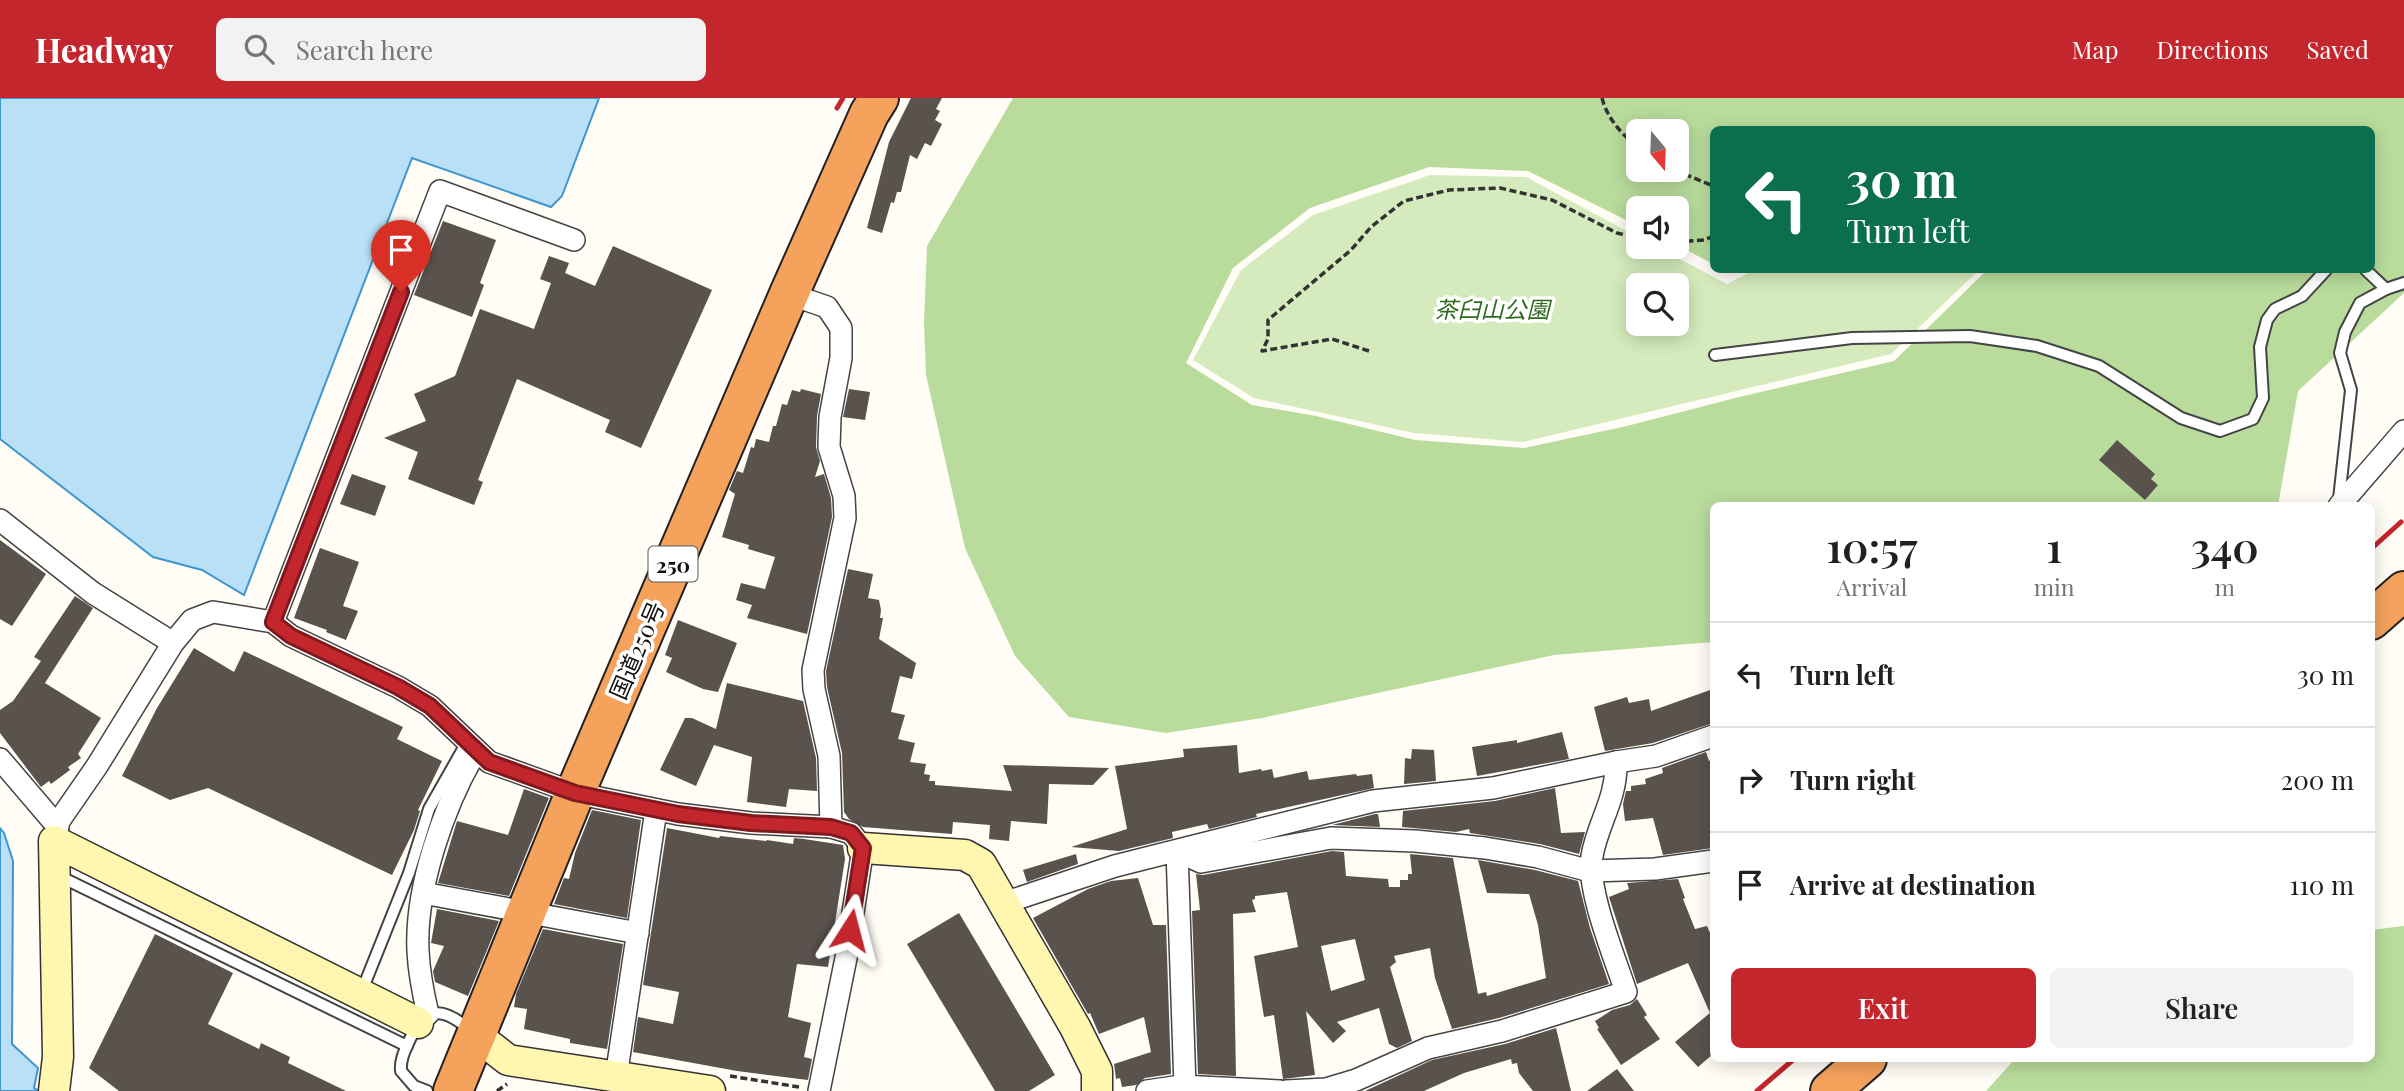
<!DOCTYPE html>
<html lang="en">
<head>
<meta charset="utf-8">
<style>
  body { margin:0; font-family:"Playfair Display","Noto Sans JP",serif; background:#f2f2f2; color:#202124; height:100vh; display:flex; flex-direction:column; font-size:26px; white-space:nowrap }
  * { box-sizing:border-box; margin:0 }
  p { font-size:23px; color:#757577 }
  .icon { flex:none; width:38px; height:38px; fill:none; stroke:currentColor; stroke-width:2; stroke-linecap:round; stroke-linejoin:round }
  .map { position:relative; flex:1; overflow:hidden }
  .details { position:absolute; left:1710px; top:404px; width:665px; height:560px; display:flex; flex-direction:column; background:#fff; border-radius:10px; box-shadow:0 4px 18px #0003 }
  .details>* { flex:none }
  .guide { position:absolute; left:1710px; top:28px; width:665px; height:147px; border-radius:10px; box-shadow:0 4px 18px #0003; background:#0b6e4f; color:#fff; overflow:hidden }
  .needle { width:46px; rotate:161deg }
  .tools { position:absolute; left:1626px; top:21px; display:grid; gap:14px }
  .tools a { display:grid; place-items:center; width:63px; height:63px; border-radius:10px; background:#fff; box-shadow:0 4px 18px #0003; font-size:35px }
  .pin { position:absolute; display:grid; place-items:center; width:60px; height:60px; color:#fff; margin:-72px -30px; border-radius:50% 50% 50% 0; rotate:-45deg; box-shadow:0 0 7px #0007 }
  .pin .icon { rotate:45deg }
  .me { position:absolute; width:77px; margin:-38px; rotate:9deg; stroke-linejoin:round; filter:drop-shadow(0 0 5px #0008) }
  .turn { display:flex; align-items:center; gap:24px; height:147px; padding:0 21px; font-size:32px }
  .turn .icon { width:91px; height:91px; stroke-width:2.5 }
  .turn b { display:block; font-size:49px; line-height:60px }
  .eta { display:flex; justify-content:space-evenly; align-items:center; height:119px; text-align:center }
  .eta b { font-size:42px; font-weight:600; line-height:49px }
  .cta { display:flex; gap:14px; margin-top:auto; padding:14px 21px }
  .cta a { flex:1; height:80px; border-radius:10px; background:#c4262e; color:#fff; font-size:28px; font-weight:600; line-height:80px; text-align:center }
  .cta a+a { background:#f2f2f2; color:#202124 }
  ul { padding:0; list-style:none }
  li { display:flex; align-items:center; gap:21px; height:105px; padding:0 21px; border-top:2px solid #e0e0e0 }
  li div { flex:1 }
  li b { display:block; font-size:26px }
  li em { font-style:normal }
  header { display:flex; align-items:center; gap:42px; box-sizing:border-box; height:98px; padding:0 35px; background:#c4262e; color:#fff }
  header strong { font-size:33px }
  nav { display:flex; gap:38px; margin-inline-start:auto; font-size:24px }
  .search { width:490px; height:63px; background:#f2f2f2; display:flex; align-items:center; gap:18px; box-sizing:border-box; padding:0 24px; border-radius:10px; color:#757577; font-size:26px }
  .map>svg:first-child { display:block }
  .green { fill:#d5ebbd; fill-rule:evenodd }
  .forest { fill:#b9dc9c; fill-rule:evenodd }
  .water { fill:#b9e0f7; stroke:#3f96cf; stroke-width:2 }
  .building { fill:#5a524d; fill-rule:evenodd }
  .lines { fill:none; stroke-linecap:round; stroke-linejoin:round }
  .lane-casing { stroke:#444; stroke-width:14 }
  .street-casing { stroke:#444; stroke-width:24 }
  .secondary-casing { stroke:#333; stroke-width:33 }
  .highway-casing { stroke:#222; stroke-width:42 }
  .path { stroke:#333; stroke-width:3.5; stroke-dasharray:7 3.5; stroke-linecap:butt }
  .lane { stroke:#fff; stroke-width:10 }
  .street { stroke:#fff; stroke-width:21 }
  .secondary { stroke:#fff6b0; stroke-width:30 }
  .highway { stroke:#f5a25d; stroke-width:38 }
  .rail { stroke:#c4262e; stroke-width:5 }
  .route-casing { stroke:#7f191e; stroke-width:18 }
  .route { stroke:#c4262e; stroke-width:12 }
  .labels { text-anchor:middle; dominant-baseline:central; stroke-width:7; stroke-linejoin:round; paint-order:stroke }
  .shield { fill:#fff; stroke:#585858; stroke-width:2 }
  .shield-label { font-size:21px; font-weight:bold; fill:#111 }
  .park-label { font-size:23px; font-style:italic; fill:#2f6b1f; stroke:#fff }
  .street-label { font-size:23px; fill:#111; stroke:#fff }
</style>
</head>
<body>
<header>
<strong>Headway</strong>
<div class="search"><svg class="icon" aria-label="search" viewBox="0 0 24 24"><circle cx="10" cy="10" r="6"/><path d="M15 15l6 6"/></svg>Search here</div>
<nav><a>Map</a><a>Directions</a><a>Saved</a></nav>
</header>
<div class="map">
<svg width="2404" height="993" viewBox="0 0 2404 993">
  <rect width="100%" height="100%" fill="#fffdf5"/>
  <path class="green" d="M1430 77 1526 79 1638 139V149H1657L1727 186 1754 172H1979L1891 256 1523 344 1414 335 1254 300 1193 262 1241 172 1313 117ZM1638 187H1676V226H1638Z"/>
  <g class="forest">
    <path d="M1013 0H2404V195L2298 293 2278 408H1713V544L1554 557 1262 620 1166 635 1069 619 1015 558 965 450 926 277 924 225 927 148ZM1713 32H2371V172H1987L1894 263 1739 299 1627 328 1524 350 1415 342 1316 318 1252 307 1186 265 1233 170 1310 110 1429 69 1528 73 1638 128V110H1676L1677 147 1713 166ZM1638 33H1676V72H1638Z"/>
    <polygon points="2404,828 2404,993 1986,993 2015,961 2371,961 2371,832"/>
  </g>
  <g class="water">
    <polygon points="0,0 599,0 562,98 551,109 412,60 244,497 202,472 153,459 0,341"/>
    <polygon points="0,730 4,735 13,763 12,946 38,970 34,990 39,993 0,993"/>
  </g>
  <g class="building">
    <polygon points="911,0 942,0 936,11 940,13 935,22 942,26 931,48 925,45 917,61 910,57 901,94 897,94 894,105 891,104 882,135 867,130 889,44"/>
    <polygon points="443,123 496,142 480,185 484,187 472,219 414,197"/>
    <polygon points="613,148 712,192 641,350 605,334 610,322 517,281 478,382 483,384 474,407 408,381 418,354 384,340 426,323 414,296 455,278 480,211 534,231 551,185 540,181 549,158 569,165 565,175 595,188"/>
    <polygon points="801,291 821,296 817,318 816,349 820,363 815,379 824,376 831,400 832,419 807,536 747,520 752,507 736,502 741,485 765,491 775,459 748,451 749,447 722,439 735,396 729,392 737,373 743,375 751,349 754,350 756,341 769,344 773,328 776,328 782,306 787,307 792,292 800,294"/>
    <polygon points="849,291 870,294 865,322 843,319"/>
    <polygon points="2117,342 2155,376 2151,381 2158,387 2145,402 2099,362"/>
    <polygon points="352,376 386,388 375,418 340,406"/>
    <polygon points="0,442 46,476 12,528 0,521"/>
    <polygon points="320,450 359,464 343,508 358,513 346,542 326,534 327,532 294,520"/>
    <polygon points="848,471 873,476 868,500 879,502 881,512 880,520 883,520 879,541 916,565 912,581 900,578 891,614 905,617 898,641 915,645 910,664 926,666 924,676 930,677 929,683 935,683 935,687 1012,693 1003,667 1109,670 1093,687 1049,686 1047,726 1011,723 1009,743 989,741 990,727 953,724 952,736 863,729 849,721 844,714 842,655 827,589 826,573"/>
    <polygon points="75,498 93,510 45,585 101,620 78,656 81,660 68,669 70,672 51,686 49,683 41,689 0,635 0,612 13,603 41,563 34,559"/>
    <polygon points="678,522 737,545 718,594 703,591 666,574 672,560 665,557"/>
    <polygon points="194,550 234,574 244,553 403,629 397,641 442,663 418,712 420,713 414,732 392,777 208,690 170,702 122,678 157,610"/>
    <polygon points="727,585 803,603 816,660 817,693 789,691 786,709 747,704 752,659 714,647 696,688 660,672 685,620 692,620 716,631"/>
    <polygon points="1713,591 1713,625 1653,645 1605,653 1594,609 1627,599 1629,605 1649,601 1651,613"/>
    <polygon points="1562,634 1569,661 1477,678 1472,649 1517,642 1517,645"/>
    <polygon points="1237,647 1239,675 1261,671 1262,673 1272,671 1274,680 1307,673 1309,682 1356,676 1357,678 1372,676 1374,690 1256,716 1257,719 1209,731 1207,726 1172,734 1173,740 1119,753 1071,749 1127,731 1115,668 1184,659 1183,651"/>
    <polygon points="1412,651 1434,652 1436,683 1404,686 1405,660 1411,661"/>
    <polygon points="1706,654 1709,663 1713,661 1713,750 1663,757 1653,720 1625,723 1623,706 1626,693 1631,693 1631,688 1646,686 1645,681 1663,675 1662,670"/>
    <polygon points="1555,690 1561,735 1585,734 1579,756 1540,746 1470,735 1469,731 1456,734 1402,729 1403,713 1495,703"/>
    <polygon points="524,691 549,700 509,798 438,785 457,723 508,737"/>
    <polygon points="592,712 641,722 627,820 554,806 564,780 569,781 575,755"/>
    <polygon points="1375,716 1378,716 1380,729 1332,727"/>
    <polygon points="667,730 719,740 720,738 766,743 767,742 793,746 794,740 804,741 843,747 845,761 828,869 797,866 788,919 811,925 804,959 812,961 808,982 737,973 633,954 638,919 673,926 679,894 643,887"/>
    <path d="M1332 753 1344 754 1346 778 1388 781 1389 789H1400V782H1408V776H1412L1410 756 1453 760 1478 896 1486 894 1487 898 1546 880 1538 827 1529 796 1487 795 1478 762 1535 772 1578 783 1590 830 1609 886 1499 920 1452 931 1435 880 1430 850 1394 858 1396 864 1390 869 1412 943 1397 950 1389 946 1379 910 1337 924 1346 933 1333 945 1306 913 1315 977 1283 981 1274 917 1264 919 1254 858 1298 849 1287 794 1255 798V801L1252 802 1256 814 1233 816 1236 978 1198 976 1192 813 1200 812 1196 776 1203 777ZM1355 841 1365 882 1331 893 1321 848Z"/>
    <polygon points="1076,756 1078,766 1027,784 1023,772"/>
    <polygon points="1138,780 1153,827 1166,827 1171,976 1145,980 1136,987 1122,989 1120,980 1116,981 1114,966 1151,954 1144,919 1099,936 1090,915 1088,916 1033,820 1088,791 1111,783"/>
    <polygon points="1678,781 1685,800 1683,801 1695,831 1707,828 1713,842 1713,956 1698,969 1675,944 1710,915 1688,865 1637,886 1609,799 1629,791 1627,785"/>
    <polygon points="437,811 499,823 468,898 435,884 433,873 444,848 431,845"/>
    <polygon points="959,815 1055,977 1029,993 995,993 907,846"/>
    <polygon points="543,831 623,846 607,951 570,945 570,941 524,931 527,911 514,909 516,896"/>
    <polygon points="155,836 233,875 208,926 259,951 261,945 290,959 288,965 346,993 119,993 89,970"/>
    <polygon points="1637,901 1647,917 1644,919 1660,941 1621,967 1597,931 1599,930 1595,923 1612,912 1630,907"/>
    <polygon points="1556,930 1571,993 1533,993 1519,975 1517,965 1512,966 1511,961 1464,975 1424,993 1365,993 1432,962 1505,946"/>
    <polygon points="1617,971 1634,993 1587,993"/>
  </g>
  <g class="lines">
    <g class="lane-casing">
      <g id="lane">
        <polyline points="2386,191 2404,185"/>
        <polyline points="1715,257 1852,240 1970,238 2037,248 2099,268 2181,320 2220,333 2253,321 2263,300 2260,249 2267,222 2275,211 2302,198 2326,172"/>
        <polyline points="2339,401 2351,292 2340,255 2345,234 2360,205 2386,191 2366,172"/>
        <polyline points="57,777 407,948"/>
        <polyline points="361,895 409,775 429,711 467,644"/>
        <path d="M427 993 414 988 401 973C400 961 405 952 410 941 426 907 444 909 471 933"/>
      </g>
    </g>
    <g class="street-casing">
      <g id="street">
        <polyline points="789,196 827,209 841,230 841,260 830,319 829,349 844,398 845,420 813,572 814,591 829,658 831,729"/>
        <polyline points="2339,408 2404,333"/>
        <polyline points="0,422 93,495 173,545"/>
        <polyline points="273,524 440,93 574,142"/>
        <polyline points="0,661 58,729"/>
        <polyline points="54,743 59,723 97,668 173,545 192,522 213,514 273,524 291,538 398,589 430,608 489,664 575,695 678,716 751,725 831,729 851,735 863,750 846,860 819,993"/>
        <polyline points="423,795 638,835"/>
        <polyline points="1004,805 1115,768 1373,703 1493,690 1616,664 1656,658 1713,638"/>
        <path d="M428 916C423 895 419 874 418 853 415 790 444 707 476 653"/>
        <polyline points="616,979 656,712"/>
        <polyline points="1185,989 1177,753 1201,764 1331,740 1415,743 1485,750 1538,759 1590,773 1655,771 1713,763"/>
        <polyline points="1147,993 1181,988 1280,993"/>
        <path d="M1286 993 1326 991 1356 982 1428 950 1502 933 1626 894C1615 860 1586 791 1592 758 1598 724 1617 701 1616 664"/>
      </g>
    </g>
    <g class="secondary-casing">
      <g id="secondary">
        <polyline points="863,750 965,757 981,766 1075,929 1097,973 1097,993"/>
        <polyline points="476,937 508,962 710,993"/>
        <polyline points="54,993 58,959 54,743 418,925"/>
      </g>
    </g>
    <g class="highway-casing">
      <g id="highway">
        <polyline points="2371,522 2404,493"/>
        <polyline points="453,993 575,695 789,196 869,16 879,0"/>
        <polyline points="1830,993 1867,961"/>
      </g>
    </g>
    <g class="path">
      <path d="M1602 0C1607 20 1622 37 1638 49"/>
      <polyline points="1675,72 1713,88"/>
      <polyline points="1676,144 1705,142 1713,138"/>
      <polyline points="1369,253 1332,241 1262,253 1268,241 1268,222 1351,152 1371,129 1404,103 1449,92 1500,90 1552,102 1617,135 1638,140"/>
      <polyline points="730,978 799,989"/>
      <polyline points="497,993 507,986"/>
    </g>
    <use href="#lane" class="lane"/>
    <use href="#street" class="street"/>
    <use href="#secondary" class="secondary"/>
    <use href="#highway" class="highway"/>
    <g class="rail">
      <polyline points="837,10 843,0"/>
      <polyline points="2371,451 2401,424"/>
      <polyline points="1757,993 1794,961"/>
    </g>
  </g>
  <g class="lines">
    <g class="route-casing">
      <polyline id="route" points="401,194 273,524 291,538 398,589 430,608 489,664 575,695 678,716 751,725 831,729 851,735 863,750 850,832"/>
    </g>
    <use href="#route" class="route"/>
  </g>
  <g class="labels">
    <rect class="shield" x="648.5" y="448.5" width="49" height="35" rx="5"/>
    <g class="shield-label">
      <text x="673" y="466">250</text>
    </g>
    <g class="park-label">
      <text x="1492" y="210">茶臼山公園</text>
    </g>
    <g class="street-label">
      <text transform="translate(636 552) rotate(-67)">国道250号</text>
    </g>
  </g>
</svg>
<div class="tools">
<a><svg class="needle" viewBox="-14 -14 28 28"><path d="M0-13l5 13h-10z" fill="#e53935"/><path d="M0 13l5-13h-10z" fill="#757577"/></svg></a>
<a><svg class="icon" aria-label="sound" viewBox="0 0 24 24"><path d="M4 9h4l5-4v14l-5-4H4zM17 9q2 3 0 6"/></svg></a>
<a><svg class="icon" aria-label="search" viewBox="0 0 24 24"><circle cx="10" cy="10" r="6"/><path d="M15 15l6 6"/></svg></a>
</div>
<div class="pin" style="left:401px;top:194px;background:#d93025"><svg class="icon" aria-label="arrive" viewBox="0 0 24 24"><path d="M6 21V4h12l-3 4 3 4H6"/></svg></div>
<svg class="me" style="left:850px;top:832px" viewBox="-20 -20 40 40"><path d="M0-17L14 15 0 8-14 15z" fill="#c4262e" stroke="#fff" stroke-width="4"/></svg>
<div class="guide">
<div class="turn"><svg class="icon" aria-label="left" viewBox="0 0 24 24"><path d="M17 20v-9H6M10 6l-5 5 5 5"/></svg><div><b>30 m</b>Turn left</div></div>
</div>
<section class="details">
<div class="eta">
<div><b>10:57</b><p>Arrival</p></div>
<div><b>1</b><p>min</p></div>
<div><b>340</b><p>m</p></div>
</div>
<ul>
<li><svg class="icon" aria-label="left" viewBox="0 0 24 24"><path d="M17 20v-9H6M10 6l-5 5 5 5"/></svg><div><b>Turn left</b></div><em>30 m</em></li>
<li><svg class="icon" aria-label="right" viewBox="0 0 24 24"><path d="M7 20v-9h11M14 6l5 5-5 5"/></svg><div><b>Turn right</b></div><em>200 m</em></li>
<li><svg class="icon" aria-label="arrive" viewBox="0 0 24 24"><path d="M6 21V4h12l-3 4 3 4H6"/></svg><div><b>Arrive at destination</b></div><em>110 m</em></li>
</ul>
<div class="cta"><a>Exit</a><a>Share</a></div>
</section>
</div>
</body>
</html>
